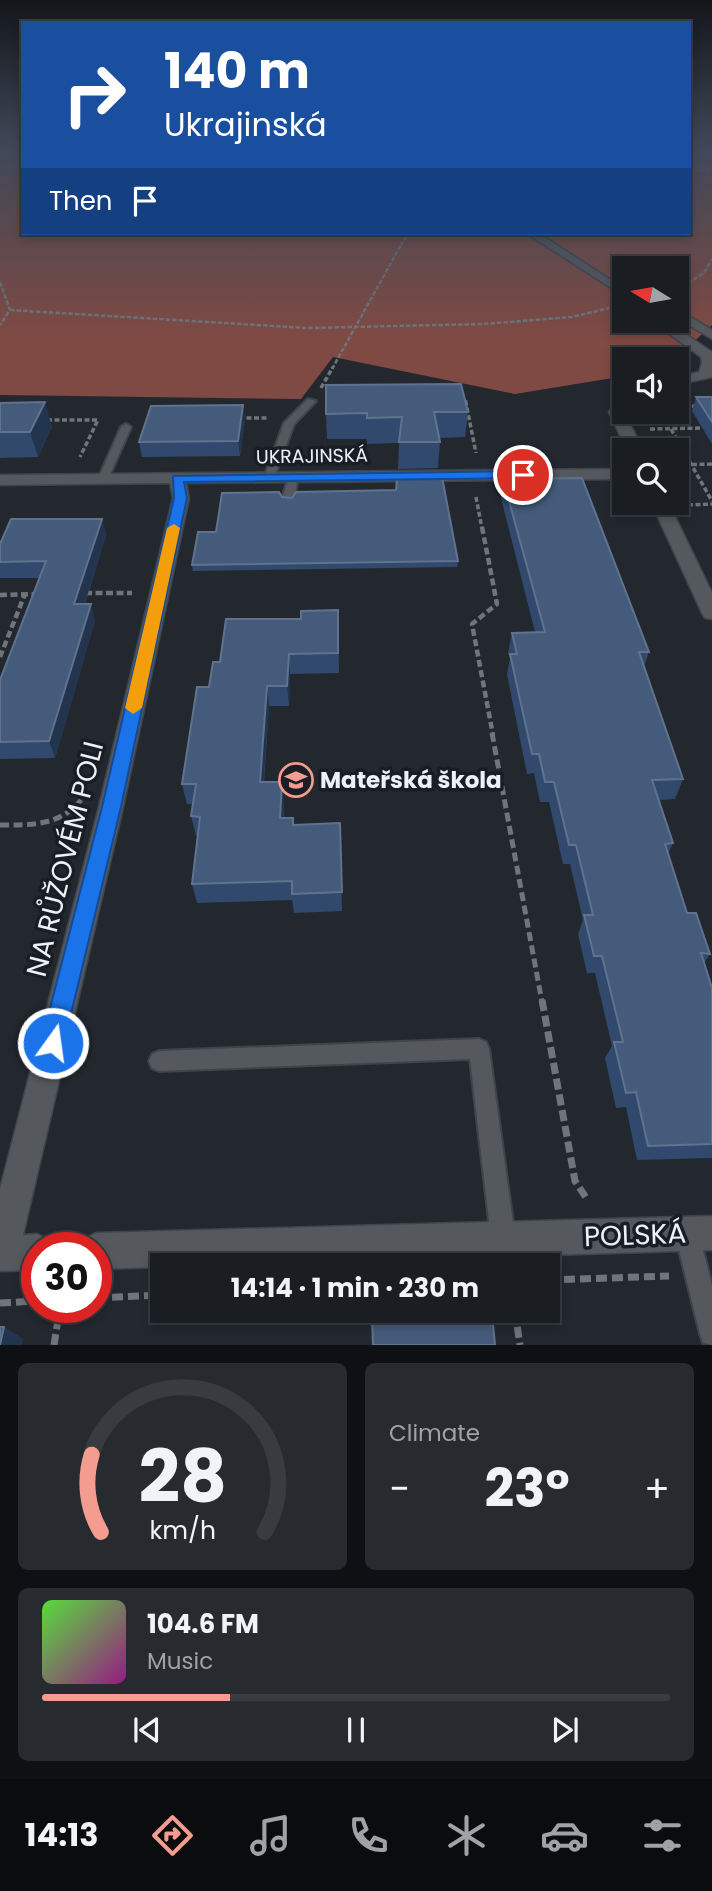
<!DOCTYPE html>
<meta charset="utf-8">
<style>
:root{--surface:#1a1e23;--page:#272b30;--text:#f1f3f6;--muted:#9fa2a6;--line:#383c41;--accent:#f59c90}
body{margin:0;font-family:Poppins,sans-serif;background:var(--page);color:var(--text);height:100vh;display:flex;flex-direction:column;font-size:26px;white-space:nowrap}
*{box-sizing:border-box;margin:0}
p{font-size:23px;color:var(--muted)}
.icon{flex:none;width:38px;height:38px;fill:none;stroke:currentColor;stroke-width:2;stroke-linecap:round;stroke-linejoin:round}
.map{position:relative;height:1345px;overflow:hidden}
.panel{display:flex;flex-direction:column;gap:18px;padding:18px;background:#0e1013;flex:1}
.panel>*{flex:none}
.top-card{position:absolute;left:21px;top:21px;width:670px;height:214px;border-radius:0px;box-shadow:0 4px 10px #0003,0 0 0 2px var(--line);background:#1a4fa0;color:#fff;overflow:hidden}
.needle{width:46px;rotate:281deg}
.controls{position:absolute;left:612px;top:256px;display:grid;gap:14px}
.controls a{display:grid;place-items:center;width:77px;height:77px;border-radius:0px;background:var(--surface);box-shadow:0 4px 10px #0003,0 0 0 2px var(--line);font-size:35px}
.speed{position:absolute;left:21px;top:1232px;display:flex;gap:14px;font-size:35px;font-weight:700;text-align:center}
.speed>*{display:grid;place-content:center;width:91px;height:91px;border-radius:50%;background:var(--surface);box-shadow:0 4px 10px #0003,0 0 0 2px var(--line);line-height:1}
.speed .limit{border:10px solid #d22;background:#fff;color:#111}
.pin{position:absolute;display:grid;place-items:center;width:60px;height:60px;color:#fff;margin:-30px;border:4px solid #fff;border-radius:50%;box-shadow:0 2px 7px #0007}
.me{position:absolute;width:77px;margin:-38px;rotate:14deg;stroke-linejoin:round;filter:drop-shadow(0 0 5px #0008)}
.turn{display:flex;align-items:center;gap:24px;height:147px;padding:0 28px;font-size:32px}
.turn .icon{width:91px;height:91px;stroke-width:2.5}
.turn b{display:block;font-size:49px;line-height:60px}
.then{display:flex;align-items:center;height:66px;padding:0 28px;background:#0003;gap:14px;font-size:26px}
.big{font-size:52px;font-weight:700;line-height:1.1}
.panel .widget{flex:1;display:flex;flex-direction:column;justify-content:center;gap:10px;min-width:0;padding:0 24px;border-radius:10px;background:var(--page)}
.panel .dial{align-items:center;gap:0}
.dial svg{height:182px;overflow:visible;fill:none;stroke:var(--line);stroke-width:7;stroke-linecap:round;text-anchor:middle}
.dial text{fill:var(--text);stroke:none}
.song{display:flex;align-items:center;gap:21px}
.cover{width:84px;height:84px;border-radius:10px;background:linear-gradient(135deg,hsl(110 70% 55%),hsl(310 70% 35%))}
.played{height:7px;border-radius:4px;background:linear-gradient(90deg,var(--accent) 30%,var(--line) 30%)}
.keys{display:flex;justify-content:space-around;direction:ltr}
.heat{display:flex;justify-content:space-between;align-items:center;font-size:38px;direction:ltr}
.panel .tiles{flex:1;display:grid;gap:18px;grid-template-columns:1fr 1fr}
.widget:last-child{grid-column:span 2}
.trip{position:absolute;left:150px;top:1253px;width:410px;height:70px;border-radius:0px;background:var(--surface);box-shadow:0 4px 10px #0003,0 0 0 2px var(--line);font-weight:700;line-height:70px;text-align:center}
.tab-bar{display:flex;height:112px;justify-content:space-around;align-items:center;background:#0a0c0e;color:var(--muted)}
.tab-bar .icon{width:49px;height:49px}
.tab-bar .active{color:var(--accent)}
.tab-bar b{font-size:32px;color:var(--text)}
.map>svg:first-child{display:block}
.forest{fill:#7e4a43;fill-rule:evenodd}
.lines{fill:none;stroke-linecap:round;stroke-linejoin:round}
.service-casing{stroke:#3f444b;stroke-width:4}
.minor-casing{stroke:#3f444b;stroke-width:3}
.path-far5{stroke:#70757b;stroke-width:2;stroke-dasharray:3.5 2;stroke-linecap:butt}
.path-far4{stroke:#70757b;stroke-width:2.5;stroke-dasharray:4.5 2;stroke-linecap:butt}
.path-far3{stroke:#70757b;stroke-width:3.5;stroke-dasharray:5 2.5;stroke-linecap:butt}
.path-far2{stroke:#70757b;stroke-width:4.5;stroke-dasharray:7 3.5;stroke-linecap:butt}
.path-far1{stroke:#70757b;stroke-width:5;stroke-dasharray:9 4.5;stroke-linecap:butt}
.path{stroke:#70757b;stroke-width:7;stroke-dasharray:11 5;stroke-linecap:butt}
.service{fill:#55585c;fill-rule:evenodd}
.minor{fill:#55585c;fill-rule:evenodd}
.wall{fill:#31496c}
.shaded-wall{fill:#23344e}
.building{fill:#455b7b;stroke:#60728e;stroke-width:2}
.route{fill:#1a73e8;stroke:#114b97;stroke-width:2}
.slow{fill:#f59e0b}
.labels{text-anchor:middle;dominant-baseline:central;stroke-width:7;stroke-linejoin:round;paint-order:stroke}
.far-street-label{font-size:19px;fill:#edf1f6;stroke:#191e26}
.poi-label{font-size:23px;font-weight:bold;fill:#edf1f6;stroke:#191e26;text-anchor:start}
.near-street-label{font-size:28px;fill:#edf1f6;stroke:#191e26}
</style>
<div class="map">
<svg width="712" height="1345" viewBox="0 0 712 1345">
<rect width="100%" height="100%" fill="#23282f"/>
<path class="forest" d="M0 148H23V233H690V148H712V325L675 359H625V376L515 394 333 357 301 399 0 395ZM625 268H677V320H625Z"/>
<g class="lines">
<g class="service-casing">
<g id="service">
<path d="M308 399 316 401 294 424 274 478 269 481 265 480 264 478 284 423Z"/>
<path d="M126 424 131 427 108 479 103 482 99 481 98 479 121 427Z"/>
<path d="M293 475 298 478 294 499 292 501H284L282 499 288 478Z"/>
<path d="M479 1039 486 1042 489 1049 515 1238 511 1246 503 1250 495 1246 491 1238 470 1059 159 1071 152 1068 149 1061 152 1054 159 1051Z"/>
<path d="M687 1222 695 1226 699 1234 712 1286V1345L703 1343 700 1334 675 1234 679 1226Z"/>
</g>
</g>
<g class="minor-casing">
<g id="minor">
<path d="M526 233H538L625 289V297Z"/>
<path d="M677 309 712 330V339L677 318Z"/>
<path d="M650 320H665L712 352V377L677 385V377L699 372 702 363 701 357Z"/>
<path d="M625 398 624 412 643 450H627L609 412 620 399Z"/>
<path d="M625 469V479L186 483 189 498 123 807 23 1235 37 1234 49 1240 53 1248H37V1270L0 1271V1189L99 807 173 498 170 483 0 485V475Z"/>
<path d="M651 502H668L712 593V619L705 618 702 613Z"/>
<path d="M712 1216V1250L96 1269V1248H80L84 1239 96 1233Z"/>
</g>
</g>
<g class="path-far5">
<path d="M690 171 712 170"/>
<path d="M401 245 408 233"/>
</g>
<g class="path-far4">
<path d="M0 282 10 310 0 325"/>
<path d="M677 290 704 273 712 259"/>
<path d="M10 310 307 328 483 324 572 317 609 308"/>
<path d="M332 369 402 243"/>
</g>
<g class="path-far3">
<path d="M321 388 333 367"/>
<path d="M460 398H465L476 453"/>
<path d="M677 407 697 406"/>
<path d="M239 418H269"/>
<path d="M47 420H98L80 457"/>
<path d="M650 429 702 428"/>
<path d="M671 429 712 501"/>
<path d="M677 465 712 464"/>
<path d="M476 497 482 529"/>
<path d="M688 505 712 504"/>
</g>
<g class="path-far2">
<path d="M482 527 497 604 472 624 493 735"/>
<path d="M85 593H132"/>
<path d="M0 595 38 594"/>
<path d="M0 657 25 594"/>
</g>
<g class="path-far1">
<path d="M492 733 542 1002"/>
<path d="M0 825C31 825 60 826 81 800"/>
</g>
<g class="path">
<path d="M542 1000 575 1181 587 1199"/>
<path d="M548 1280 669 1276"/>
<path d="M96 1298 163 1295"/>
<path d="M0 1303 37 1301"/>
<path d="M515 1311 520 1345"/>
<path d="M54 1345 60 1307"/>
</g>
<use href="#service" class="service"/>
<use href="#minor" class="minor"/>
</g>
<g class="wall">
<path d="M696 397H712V444L692 411Z"/>
<path d="M0 403 52 427 38 457 0 458Z"/>
<path d="M468 412 465 437 439 438 440 442 438 468 398 469 399 443 367 444V439H327L326 414Z"/>
<path d="M245 420 240 456 142 457 139 442Z"/>
<path d="M503 479 649 652 644 667 683 779 675 799 658 800 673 843 668 854 687 913 710 954 704 963 712 988V1158L637 1160 626 1107 616 1108 605 1058 612 1046 595 973H587L578 934 583 920 570 864H563L549 802H540L534 773 527 774 507 674 510 658 508 653 512 633 535 632 501 498Z"/>
<path d="M282 497 458 561 457 567 193 571 192 565 216 532Z"/>
<path d="M102 519 106 535 85 604 95 621 55 758 0 759V680L39 578H0V544Z"/>
<path d="M338 610 339 673 290 674 289 706H269L264 782 284 802V818H293L294 825 340 823 342 911 294 913 292 900 197 903 192 884 198 836H196L191 816 193 804H187L182 784 209 687 220 662 301 619Z"/>
</g>
<g class="shaded-wall">
<path d="M45 402 52 427 38 457 30 432Z"/>
<path d="M243 405 245 420 240 456 238 441Z"/>
<path d="M102 519 106 535 79 621 74 604Z"/>
<path d="M91 604 95 621 55 758 49 741Z"/>
<path d="M289 654 290 674 289 706 287 686Z"/>
<path d="M267 686 269 706 262 802 260 782Z"/>
<path d="M282 782 284 802 283 838 280 818Z"/>
<path d="M4 1327 23 1338 22 1345H0Z"/>
</g>
<g class="building">
<path d="M461 384 468 412H434L440 442H399L402 417 367 418V413L326 414V385Z"/>
<path d="M696 397H712V422Z"/>
<path d="M45 402 30 432H0V403Z"/>
<path d="M243 405 238 441 139 442 151 406Z"/>
<path d="M442 477 458 561 192 565 198 532H216L222 493 279 492 282 497 292 498 296 492 396 490 397 478Z"/>
<path d="M582 478 649 652H639L683 779 652 780 673 843 665 844 687 913H696L710 954 701 953 712 988V1144L648 1146 636 1092 626 1093 614 1042H623L602 956H594L584 915H593L576 845H569L554 782H545L539 754H532L510 654H517L512 633 545 632 503 479Z"/>
<path d="M11 519H102L74 604H91L49 741 0 742V680L46 561 0 562V544Z"/>
<path d="M338 610V653L289 654 287 686H267L260 782H282L280 818H293V825L340 823 342 892 292 894V881L192 884 200 817 191 816 196 784H182L197 687H209L213 662H220L226 619H301V611Z"/>
<path d="M492 1314 495 1345H373L372 1318Z"/>
<path d="M0 1327H4L0 1345Z"/>
</g>
<linearGradient id="sky" x2="0" y2="1"><stop stop-color="#13161a"/><stop offset="0.44" stop-color="#3f4858"/><stop offset="1" stop-color="#3f4858" stop-opacity="0"/></linearGradient>
<rect width="712" height="336" fill="url(#sky)"/>
<path class="route" d="M523 471 527 473V478L184 482 187 498 121 807 64 1043 61 1051 53 1055 45 1051 41 1043 102 807 174 498 173 476Z"/>
<path class="slow" d="M174 524 180 528 142 708 133 714 125 708 167 528Z"/>
<defs>
<g id="school-ring" transform="scale(1.75)"><circle r="9.5" fill="#191e26" stroke="#f59c90" stroke-width="1.5"/><path d="M0-5L7-2L0 1L-7-2ZM-4 1L0 2.5L4 1V4Q0 6-4 4Z" fill="#f59c90"/></g>
</defs>
<g fill-rule="evenodd">
<use href="#school-ring" x="296" y="780"/>
</g>
<g class="labels">
<g class="far-street-label">
<text transform="translate(312 456) rotate(-1)">UKRAJINSKÁ</text>
</g>
<g class="poi-label">
<text x="320" y="780">Mateřská škola</text>
</g>
<g class="near-street-label">
<text transform="translate(65 859) rotate(-76)">NA RŮŽOVÉM POLI</text>
<text transform="translate(635 1235) rotate(-2)">POLSKÁ</text>
</g>
</g>
</svg>
<div class="controls">
<a><svg class="needle" viewBox="-14 -14 28 28"><path d="M0-13l5 13h-10z" fill="#e53935"/><path d="M0 13l5-13h-10z" fill="#9fa2a6"/></svg></a>
<a><svg class="icon" aria-label="sound" viewBox="0 0 24 24"><path d="M4 9h4l5-4v14l-5-4H4zM17 9q2 3 0 6"/></svg></a>
<a><svg class="icon" aria-label="search" viewBox="0 0 24 24"><circle cx="10" cy="10" r="6"/><path d="M15 15l6 6"/></svg></a>
</div>
<div class="speed"><div class="limit">30</div></div>
<div class="pin" style="left:523px;top:475px;background:#d93025"><svg class="icon" aria-label="arrive" viewBox="0 0 24 24"><path d="M6 21V4h12l-3 4 3 4H6"/></svg></div>
<svg class="me" style="left:53px;top:1043px" viewBox="-20 -20 40 40"><circle r="17" fill="#1a73e8" stroke="#fff" stroke-width="3"/><path d="M0-11L8 9 0 5-8 9z" fill="#fff"/></svg>
<div class="trip">14:14 · 1 min · 230 m</div>
<div class="top-card">
<div class="turn"><svg class="icon" aria-label="right" viewBox="0 0 24 24"><path d="M7 20v-9h11M14 6l5 5-5 5"/></svg><div><b>140 m</b>Ukrajinská</div></div>
<div class="then">Then<svg class="icon" aria-label="arrive" viewBox="0 0 24 24"><path d="M6 21V4h12l-3 4 3 4H6"/></svg></div>
</div>
</div>
<section class="panel">
<div class="tiles">
<div class="widget dial"><svg viewBox="0 0 100 80">
<path d="M14 69A42 42 0 1 1 86 69"/>
<path d="M14 69A42 42 0 0 1 10 35" stroke="#f59c90"/>
<text x="50" y="56" font-size="32" font-weight="700">28</text>
<text x="50" y="72" font-size="11">km/h</text>
</svg></div>
<div class="widget"><p>Climate</p>
<div class="heat"><a>−</a><b class="big">23°</b><a>+</a></div>
</div>
<div class="widget">
<div class="song"><i class="cover"></i><div><b>104.6 FM</b><p>Music</p></div></div>
<div class="played"></div>
<div class="keys"><svg class="icon" aria-label="previous" viewBox="0 0 24 24"><path d="M18 5L8 12l10 7zM5 5v14"/></svg><svg class="icon" aria-label="pause" viewBox="0 0 24 24"><path d="M8 5v14M16 5v14"/></svg><svg class="icon" aria-label="next" viewBox="0 0 24 24"><path d="M6 5l10 7-10 7zM19 5v14"/></svg></div>
</div>
</div>
</section>
<nav class="tab-bar">
<b>14:13</b>
<svg class="icon active" aria-label="directions" viewBox="0 0 24 24"><path d="M12 3l9 9-9 9-9-9zM9 14v-3h6M13 9l2 2-2 2"/></svg>
<svg class="icon" aria-label="music" viewBox="0 0 24 24"><path d="M9 18V5l10-2v13"/><circle cx="6" cy="18" r="3"/><circle cx="16" cy="16" r="3"/></svg>
<svg class="icon" aria-label="phone" viewBox="0 0 24 24"><path d="M5 4h4l2 5-3 2q2 4 5 5l2-3 5 2v4C11 20 4 13 5 4z"/></svg>
<svg class="icon" aria-label="climate" viewBox="0 0 24 24"><path d="M12 3v18M4 7l16 10M4 17L20 7"/></svg>
<svg class="icon" aria-label="car" viewBox="0 0 24 24"><path d="M5 17H2v-5l4-1 3-4h7l3 4 3 1v5h-3M9 17h6M6 11h13"/><circle cx="7" cy="17" r="2"/><circle cx="17" cy="17" r="2"/></svg>
<svg class="icon" aria-label="filters" viewBox="0 0 24 24"><path d="M4 7h16M4 17h16"/><circle cx="9" cy="7" r="2"/><circle cx="15" cy="17" r="2"/></svg>
</nav>
